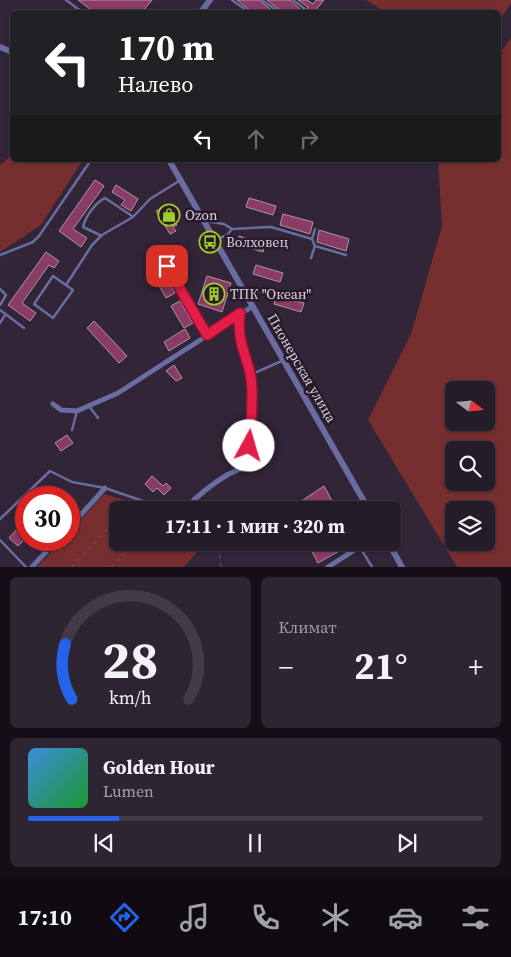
<!DOCTYPE html>
<html lang="ru">
<meta charset="utf-8">
<style>
:root{--surface:#251c29;--page:#2d2531;--text:#f1f3f6;--muted:#a3a1a8;--line:#423a46;--accent:#2563eb}
body{margin:0;font-family:"Source Serif 4",serif;background:var(--page);color:var(--text);height:100vh;display:flex;flex-direction:column;font-size:19px;white-space:nowrap}
*{box-sizing:border-box;margin:0}
p{font-size:16px;color:var(--muted)}
.icon{flex:none;width:28px;height:28px;fill:none;stroke:currentColor;stroke-width:2;stroke-linecap:round;stroke-linejoin:round}
.map{position:relative;height:567px;overflow:hidden}
.sheet{display:flex;flex-direction:column;gap:10px;padding:10px;background:#140f17;flex:1}
.sheet>*{flex:none}
.top-card{position:absolute;left:10px;top:10px;width:491px;height:152px;border-radius:8px;box-shadow:0 1px 4px #0004,0 0 0 1px var(--line);background:#202124;color:#fff;overflow:hidden}
.needle{width:32px;rotate:106deg}
.buttons{position:absolute;left:445px;top:381px;display:grid;gap:10px}
.buttons a{display:grid;place-items:center;width:50px;height:50px;border-radius:8px;background:var(--surface);box-shadow:0 1px 4px #0004,0 0 0 1px var(--line);font-size:25px}
.speed{position:absolute;left:15px;top:486px;display:flex;gap:10px;font-size:25px;font-weight:700;text-align:center}
.speed>*{display:grid;place-content:center;width:65px;height:65px;border-radius:50%;background:var(--surface);box-shadow:0 1px 4px #0004,0 0 0 1px var(--line);line-height:1}
.speed .limit{border:8px solid #d22;background:#fff;color:#111}
.pin{position:absolute;display:grid;place-items:center;width:42px;height:42px;color:#fff;margin:-21px;border-radius:10px;box-shadow:0 2px 8px #0006}
.me{position:absolute;width:55px;margin:-28px;rotate:6deg;stroke-linejoin:round;filter:drop-shadow(0 0 4px #0008)}
.turn{display:flex;align-items:center;gap:18px;height:105px;padding:0 25px;font-size:22px}
.turn .icon{width:65px;height:65px;stroke-width:2.5}
.turn b{display:block;font-size:35px;line-height:42px}
.lanes{display:flex;align-items:center;height:48px;padding:0 25px;background:#0003;justify-content:center;gap:25px;direction:ltr}
.lanes .off{opacity:.35}
.big{font-size:38px;font-weight:700;line-height:1.1}
.sheet .tile{flex:1;display:flex;flex-direction:column;justify-content:center;gap:8px;min-width:0;padding:0 18px;border-radius:8px;background:var(--page)}
.sheet .dial{align-items:center;gap:0}
.dial svg{height:130px;overflow:visible;fill:none;stroke:var(--line);stroke-width:7;stroke-linecap:round;text-anchor:middle}
.dial text{fill:var(--text);stroke:none}
.song{display:flex;align-items:center;gap:15px}
.cover{width:60px;height:60px;border-radius:8px;background:linear-gradient(135deg,hsl(210 70% 55%),hsl(130 70% 35%))}
.played{height:5px;border-radius:2px;background:linear-gradient(90deg,var(--accent) 20%,var(--line) 20%)}
.keys{display:flex;justify-content:space-around;direction:ltr}
.heat{display:flex;justify-content:space-between;align-items:center;font-size:28px;direction:ltr}
.sheet .tiles{flex:1;display:grid;gap:10px;grid-template-columns:1fr 1fr}
.tile:last-child{grid-column:span 2}
.trip{position:absolute;left:109px;top:501px;width:292px;height:50px;border-radius:8px;background:var(--surface);box-shadow:0 1px 4px #0004,0 0 0 1px var(--line);font-weight:700;line-height:50px;text-align:center}
.tabs{display:flex;height:80px;justify-content:space-around;align-items:center;background:#0f0b10;color:var(--muted)}
.tabs .icon{width:35px;height:35px}
.tabs .active{color:var(--accent)}
.tabs b{font-size:22px;color:var(--text)}
.map>svg:first-child{display:block}
.green{fill:#762e2f;fill-rule:evenodd}
.building{fill:#883c66;stroke:#b094a1}
.lines{fill:none;stroke-linecap:round;stroke-linejoin:round}
.path{stroke:#6a6070;stroke-width:1;stroke-dasharray:4 4;stroke-linecap:butt}
.service{stroke:#696c9f;stroke-width:2.5}
.minor{stroke:#696c9f;stroke-width:5}
.tertiary{stroke:#696c9f;stroke-width:6}
.route-casing{stroke:#92132f;stroke-width:12}
.route{stroke:#e11d48;stroke-width:9}
.labels{text-anchor:middle;dominant-baseline:central;stroke-width:5;stroke-linejoin:round;paint-order:stroke}
.poi-label{font-size:14px;fill:#d8d0dc;stroke:#271b2d;text-anchor:start}
.street-label{font-size:14px;fill:#d8d0dc;stroke:#271b2d}
</style>
<div class="map">
<svg width="511" height="567" viewBox="0 0 511 567">
<rect width="100%" height="100%" fill="#312537"/>
<g class="green">
<path d="M366 0H511V3L499 21V12H385Z"/>
<path d="M511 38V567H457L368 420 411 334 442 226 438 160H499V55ZM454 390H486V422H454ZM454 450H486V482H454ZM454 510H486V542H454Z"/>
<path d="M12 155V160H83L41 225 0 252V165Z"/>
<path d="M104 494 158 510H118V542L205 543 184 567H37L62 540H69V533Z"/>
</g>
<g class="building">
<path d="M78 0H152L142 12H94Z"/>
<path d="M237 0H259L274 12H252Z"/>
<path d="M267 0H290L301 10 300 12H282Z"/>
<path d="M298 0H307L313 4 316 0H324L314 12H306L308 7Z"/>
<path d="M95 180 104 186 73 229 87 238 81 247 59 231Z"/>
<path d="M116 185 138 199 131 211 121 205 125 200 112 192Z"/>
<path d="M249 198 276 206 273 215 246 207Z"/>
<path d="M165 206 177 225 173 227 176 231 170 234 156 211Z"/>
<path d="M283 214 313 222 310 234 280 225Z"/>
<path d="M319 230 349 239 346 251 317 242Z"/>
<path d="M239 236 265 244 263 252 236 244Z"/>
<path d="M46 252 59 261 54 268 49 265 22 303 36 313 30 321 8 305Z"/>
<path d="M256 265 283 273 280 282 253 274Z"/>
<path d="M163 272 175 293 166 298 154 277Z"/>
<path d="M207 276 231 283 222 312 198 304Z"/>
<path d="M276 297 304 303 301 312 274 304Z"/>
<path d="M180 301 193 323 184 328 171 306Z"/>
<path d="M94 321 127 356 119 363 87 328Z"/>
<path d="M185 329 190 338 169 351 164 342Z"/>
<path d="M174 365 182 378 176 381 166 371Z"/>
<path d="M67 435 73 443 61 451 55 443Z"/>
<path d="M152 476 163 486 166 483 171 488 164 495 157 488 153 492 145 484Z"/>
<path d="M324 486 337 510H304L300 502Z"/>
<path d="M17 529 26 538 18 546 9 538Z"/>
<path d="M307 542H355L318 563Z"/>
</g>
<g class="lines">
<g class="path">
<path d="M124 510 133 501"/>
<path d="M211 542 219 550 221 567"/>
<path d="M72 567 118 518"/>
<path d="M111 567 135 542"/>
</g>
<g class="service">
<path d="M66 0 82 12"/>
<path d="M232 0 249 12"/>
<path d="M262 0 279 12"/>
<path d="M293 0 305 9 303 12"/>
<path d="M205 221 224 224 232 229 227 235 215 240"/>
<path d="M232 229 271 227 312 239 315 246 346 255"/>
<path d="M100 235 83 227C85 217 96 202 105 198L132 216"/>
<path d="M312 239 315 229"/>
<path d="M0 255 33 242 39 236 91 160"/>
<path d="M311 258 315 246"/>
<path d="M167 266 206 334"/>
<path d="M53 276 73 290 53 318 34 304Z"/>
<path d="M66 285 92 245 102 235 133 217 150 199 179 181"/>
<path d="M0 289 6 295 0 305"/>
<path d="M248 295 264 290 301 300"/>
<path d="M0 310 24 328"/>
<path d="M0 323 5 315"/>
<path d="M252 374 284 360"/>
<path d="M89 406 98 418"/>
<path d="M72 430 77 411"/>
<path d="M0 519 50 471 72 482 105 488 169 510"/>
<path d="M0 540 26 567"/>
<path d="M360 547 372 567"/>
</g>
<g class="minor">
<path d="M53 404 61 410 77 411 118 393 253 306"/>
<path d="M184 510C196 497 212 484 227 475 234 471 242 470 247 463L252 429 251 375 238 333 240 313"/>
<path d="M69 528 105 488"/>
<path d="M32 567 57 540"/>
<path d="M328 567 367 542"/>
</g>
<g class="tertiary">
<path d="M201 12 210 0"/>
<path d="M0 47 12 52"/>
<path d="M169 160 369 510"/>
<path d="M388 542 402 567"/>
</g>
</g>
<g class="lines">
<g class="route-casing">
<path id="route" d="M167 266 207 335 240 313C237 341 244 348 250 373 254 387 251 431 249 446"/>
</g>
<use href="#route" class="route"/>
</g>
<defs>
<g id="shop-ring" transform="scale(1.125)"><circle r="9.5" fill="#271b2d" stroke="#a1c929" stroke-width="1.5"/><path d="M-5-2.5h2.3a2.7 3.5 0 0 1 5.4 0H5L5.5 6h-11ZM-1.5-2.5h3a1.5 2.3 0 0 0-3 0Z" fill="#a1c929"/></g>
<g id="bus-ring" transform="scale(1.125)"><circle r="9.5" fill="#271b2d" stroke="#a1c929" stroke-width="1.5"/><path d="M-5-6H5V4H4V6H2V4H-2V6H-4V4H-5ZM-3.5-4V0h7V-4ZM-3.5 1.2v1.5H-2V1.2ZM2 1.2v1.5H3.5V1.2Z" fill="#a1c929"/></g>
<g id="building-ring" transform="scale(1.125)"><circle r="9.5" fill="#271b2d" stroke="#a1c929" stroke-width="1.5"/><path d="M-4-6H4V6H1V3H-1V6H-4ZM-2.5-4.3h1.7v1.8h-1.7ZM.8-4.3h1.7v1.8H.8ZM-2.5-1h1.7V.8h-1.7ZM.8-1h1.7V.8H.8Z" fill="#a1c929"/></g>
</defs>
<g fill-rule="evenodd">
<use href="#shop-ring" x="169" y="215"/>
<use href="#bus-ring" x="210" y="242"/>
<use href="#building-ring" x="214" y="294"/>
</g>
<g class="labels">
<g class="poi-label">
<text x="185" y="215">Ozon</text>
<text x="226" y="242">Волховец</text>
<text x="230" y="294">ТПК "Океан"</text>
</g>
<g class="street-label">
<text transform="translate(302 368) rotate(60)">Пионерская улица</text>
</g>
</g>
</svg>
<div class="buttons">
<a><svg class="needle" viewBox="-14 -14 28 28"><path d="M0-13l5 13h-10z" fill="#e53935"/><path d="M0 13l5-13h-10z" fill="#a3a1a8"/></svg></a>
<a><svg class="icon" aria-label="search" viewBox="0 0 24 24"><circle cx="10" cy="10" r="6"/><path d="M15 15l6 6"/></svg></a>
<a><svg class="icon" aria-label="layers" viewBox="0 0 24 24"><path d="M12 4l9 5-9 5-9-5zM3 14l9 5 9-5"/></svg></a>
</div>
<div class="speed"><div class="limit">30</div></div>
<div class="pin" style="left:167px;top:266px;background:#d93025"><svg class="icon" aria-label="arrive" viewBox="0 0 24 24"><path d="M6 21V4h12l-3 4 3 4H6"/></svg></div>
<svg class="me" style="left:249px;top:446px" viewBox="-20 -20 40 40"><circle r="19" fill="#fff"/><path d="M0-13L10 11 0 6-10 11z" fill="#e11d48"/></svg>
<div class="trip">17:11 · 1 мин · 320 m</div>
<div class="top-card">
<div class="turn"><svg class="icon" aria-label="left" viewBox="0 0 24 24"><path d="M17 20v-9H6M10 6l-5 5 5 5"/></svg><div><b>170 m</b>Налево</div></div>
<div class="lanes"><svg class="icon" aria-label="left" viewBox="0 0 24 24"><path d="M17 20v-9H6M10 6l-5 5 5 5"/></svg><svg class="icon off" aria-label="ahead" viewBox="0 0 24 24"><path d="M12 20V5M6 11l6-6 6 6"/></svg><svg class="icon off" aria-label="right" viewBox="0 0 24 24"><path d="M7 20v-9h11M14 6l5 5-5 5"/></svg></div>
</div>
</div>
<section class="sheet">
<div class="tiles">
<div class="tile dial"><svg viewBox="0 0 100 80">
<path d="M14 69A42 42 0 1 1 86 69"/>
<path d="M14 69A42 42 0 0 1 10 35" stroke="#2563eb"/>
<text x="50" y="56" font-size="32" font-weight="700">28</text>
<text x="50" y="72" font-size="11">km/h</text>
</svg></div>
<div class="tile"><p>Климат</p>
<div class="heat"><a>−</a><b class="big">21°</b><a>+</a></div>
</div>
<div class="tile">
<div class="song"><i class="cover"></i><div><b>Golden Hour</b><p>Lumen</p></div></div>
<div class="played"></div>
<div class="keys"><svg class="icon" aria-label="previous" viewBox="0 0 24 24"><path d="M18 5L8 12l10 7zM5 5v14"/></svg><svg class="icon" aria-label="pause" viewBox="0 0 24 24"><path d="M8 5v14M16 5v14"/></svg><svg class="icon" aria-label="next" viewBox="0 0 24 24"><path d="M6 5l10 7-10 7zM19 5v14"/></svg></div>
</div>
</div>
</section>
<nav class="tabs">
<b>17:10</b>
<svg class="icon active" aria-label="directions" viewBox="0 0 24 24"><path d="M12 3l9 9-9 9-9-9zM9 14v-3h6M13 9l2 2-2 2"/></svg>
<svg class="icon" aria-label="music" viewBox="0 0 24 24"><path d="M9 18V5l10-2v13"/><circle cx="6" cy="18" r="3"/><circle cx="16" cy="16" r="3"/></svg>
<svg class="icon" aria-label="phone" viewBox="0 0 24 24"><path d="M5 4h4l2 5-3 2q2 4 5 5l2-3 5 2v4C11 20 4 13 5 4z"/></svg>
<svg class="icon" aria-label="climate" viewBox="0 0 24 24"><path d="M12 3v18M4 7l16 10M4 17L20 7"/></svg>
<svg class="icon" aria-label="car" viewBox="0 0 24 24"><path d="M5 17H2v-5l4-1 3-4h7l3 4 3 1v5h-3M9 17h6M6 11h13"/><circle cx="7" cy="17" r="2"/><circle cx="17" cy="17" r="2"/></svg>
<svg class="icon" aria-label="filters" viewBox="0 0 24 24"><path d="M4 7h16M4 17h16"/><circle cx="9" cy="7" r="2"/><circle cx="15" cy="17" r="2"/></svg>
</nav>
